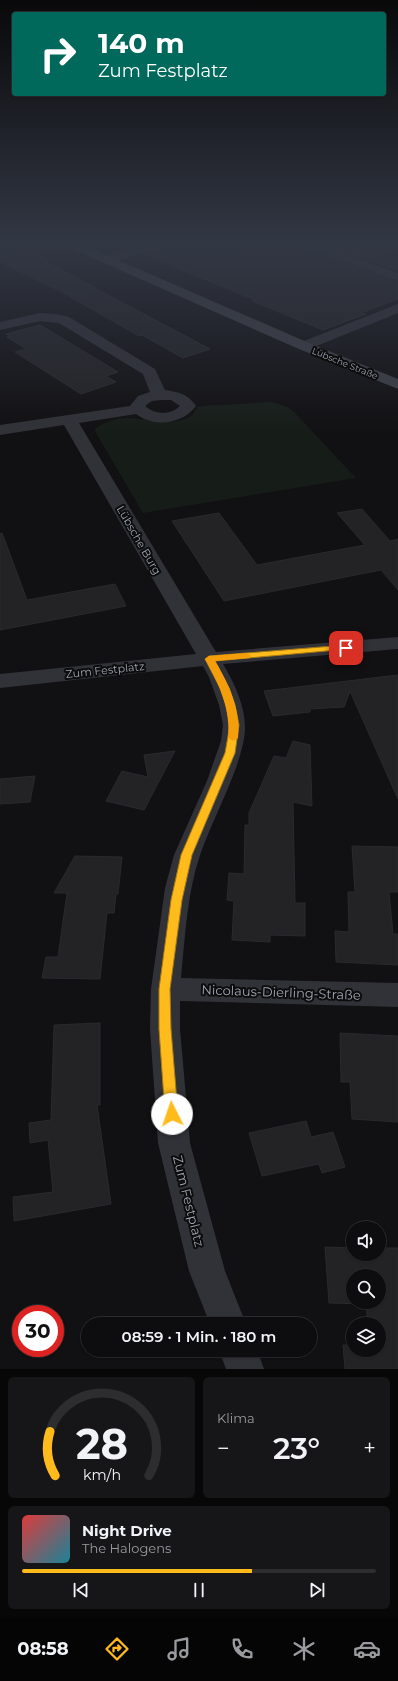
<!DOCTYPE html>
<html lang="de">
<meta charset="utf-8">
<style>
:root{--surface:#0d0c0e;--page:#161517;--text:#f1f3f6;--muted:#9a9b9e;--line:#2d2c2e;--accent:#ffbb1c}
body{margin:0;font-family:Montserrat,sans-serif;background:var(--page);color:var(--text);height:100vh;display:flex;flex-direction:column;font-size:15px;white-space:nowrap}
*{box-sizing:border-box;margin:0}
p{font-size:13px;color:var(--muted)}
.icon{flex:none;width:22px;height:22px;fill:none;stroke:currentColor;stroke-width:2;stroke-linecap:round;stroke-linejoin:round}
.map{position:relative;height:1369px;overflow:hidden}
.details{display:flex;flex-direction:column;gap:8px;padding:8px;background:#070708;flex:1}
.details>*{flex:none}
.banner{position:absolute;left:12px;top:12px;width:374px;height:84px;border-radius:4px;box-shadow:0 1px 3px #0004,0 0 0 1px var(--line);background:#00695c;color:#fff;overflow:hidden}
.buttons{position:absolute;left:346px;top:1221px;display:grid;gap:8px}
.buttons a{display:grid;place-items:center;width:40px;height:40px;border-radius:50%;background:var(--surface);box-shadow:0 1px 3px #0004,0 0 0 1px var(--line);font-size:20px}
.speed{position:absolute;left:12px;top:1305px;display:flex;gap:8px;font-size:20px;font-weight:700;text-align:center}
.speed>*{display:grid;place-content:center;width:52px;height:52px;border-radius:50%;background:var(--surface);box-shadow:0 1px 3px #0004,0 0 0 1px var(--line);line-height:1}
.speed .limit{border:6px solid #d22;background:#fff;color:#111}
.pin{position:absolute;display:grid;place-items:center;width:34px;height:34px;color:#fff;margin:-17px;border-radius:8px;box-shadow:0 2px 6px #0006}
.me{position:absolute;width:44px;margin:-22px;rotate:356deg;stroke-linejoin:round;filter:drop-shadow(0 0 3px #0008)}
.turn{display:flex;align-items:center;gap:14px;height:84px;padding:0 20px;font-size:18px}
.turn .icon{width:52px;height:52px;stroke-width:2.5}
.turn b{display:block;font-size:28px;line-height:34px}
.big{font-size:30px;font-weight:600;line-height:1.1}
.details .tile{flex:1;display:flex;flex-direction:column;justify-content:center;gap:6px;min-width:0;padding:0 14px;border-radius:6px;background:var(--page)}
.details .dial{align-items:center;gap:0}
.dial svg{height:104px;overflow:visible;fill:none;stroke:var(--line);stroke-width:7;stroke-linecap:round;text-anchor:middle}
.dial text{fill:var(--text);stroke:none}
.song{display:flex;align-items:center;gap:12px}
.cover{width:48px;height:48px;border-radius:6px;background:linear-gradient(135deg,hsl(0 70% 55%),hsl(190 70% 35%))}
.played{height:4px;border-radius:2px;background:linear-gradient(90deg,var(--accent) 65%,var(--line) 65%)}
.keys{display:flex;justify-content:space-around;direction:ltr}
.heat{display:flex;justify-content:space-between;align-items:center;font-size:22px;direction:ltr}
.details .tiles{flex:1;display:grid;gap:8px;grid-template-columns:1fr 1fr}
.tile:last-child{grid-column:span 2}
.trip{position:absolute;left:81px;top:1317px;width:236px;height:40px;border-radius:20px;background:var(--surface);box-shadow:0 1px 3px #0004,0 0 0 1px var(--line);font-weight:600;line-height:40px;text-align:center}
.tab-bar{display:flex;height:64px;justify-content:space-around;align-items:center;background:#050506;color:var(--muted)}
.tab-bar .icon{width:28px;height:28px}
.tab-bar .active{color:var(--accent)}
.tab-bar b{font-size:18px;color:var(--text)}
.map>svg:first-child{display:block}
.green{fill:#161d18}
.building{fill:#232326;stroke:#2a2a2e;fill-rule:evenodd}
.lines{fill:none;stroke-linecap:round;stroke-linejoin:round}
.street{fill:#313238;fill-rule:evenodd}
.secondary{fill:#3f4148;fill-rule:evenodd}
.route{fill:#ffbb1c;stroke:#a67a12}
.slow{fill:#f59e0b}
.labels{text-anchor:middle;dominant-baseline:central;stroke-width:4;stroke-linejoin:round;paint-order:stroke}
.far-street-label{font-size:9px;fill:#a0a6b5;stroke:#0c0c0d}
.street-label{font-size:11px;fill:#a0a6b5;stroke:#0c0c0d}
.near-street-label{font-size:13px;fill:#a0a6b5;stroke:#0c0c0d}
</style>
<div class="map">
<svg width="398" height="1369" viewBox="0 0 398 1369">
<rect width="100%" height="100%" fill="#111012"/>
<path class="green" d="M272 402 288 407 294 412 356 478 143 513 96 433 95 429C105 422 115 418 127 418 144 418 190 431 197 407L203 406Z"/>
<g class="building">
<path d="M0 244H13L50 261 46 262 95 287H93L210 349 183 358 142 335 139 336 60 291 0 262Z"/>
<path d="M172 244H300L302 248 398 282V299L361 313 366 314 323 330 252 301 255 300 145 255 169 248Z"/>
<path d="M321 244H353L398 259V271Z"/>
<path d="M40 325 118 372 106 376 116 382 81 394 15 352 26 349 7 337 10 336 6 334Z"/>
<path d="M362 509 390 541 398 539V590L381 570 224 601 172 521 219 513 257 565 365 545 337 513Z"/>
<path d="M2 533 27 600 115 584 126 606 0 630V534Z"/>
<path d="M398 675V799L350 691 344 707 310 709V712L273 716 264 691Z"/>
<path d="M293 741 310 745 312 806 293 802 295 903H305V936L270 935V942L232 940 234 901 227 900 229 873 244 874 245 825H249V813L274 756 286 758Z"/>
<path d="M175 751 144 810 106 801 122 771 148 777 144 755Z"/>
<path d="M35 776 30 802 0 804V779Z"/>
<path d="M352 846 398 847V892H389L393 934H398V965L336 962 335 931 349 932 348 892H355Z"/>
<path d="M75 856 122 857 118 894H116L114 913H107L100 979 42 978 46 957H58L67 893H54Z"/>
<path d="M100 1023V1105H97L111 1204 14 1221 13 1197 53 1192 48 1140 30 1143 29 1123 51 1120 54 1025Z"/>
<path d="M340 1033 398 1036V1122L352 1119 350 1082H341Z"/>
<path d="M306 1121 311 1137 333 1132 345 1167 322 1173 319 1164 262 1176 249 1133Z"/>
<path d="M325 1247 353 1248V1254H379V1248H398V1369H345L343 1345H353V1350H379V1324H368L366 1304 329 1303ZM353 1276H379V1302H353Z"/>
</g>
<g class="lines">
<g class="street">
<path d="M152 244H171L169 247 107 263 103 262 101 259 103 256Z"/>
<path d="M301 244H317L398 273V281L303 247Z"/>
<path d="M398 304V313L309 349 304 350 299 349 297 346 299 343Z"/>
<path d="M40 313 56 314 69 317 155 369 165 390C179 392 188 394 196 406 183 424 154 428 136 414L79 423 216 652 398 637V649L223 664C234 682 245 706 245 727 245 740 241 752 237 765 226 796 211 824 200 855 187 894 185 937 181 978L398 983V1007L180 1001V1029L190 1143 225 1271 246 1324H210L189 1271 158 1143 150 1029 151 989 165 888 174 855 207 781 221 741 223 725 219 705 209 677 203 666 0 688V674L196 654 64 425 0 435V425L130 406 138 396 150 392 143 374 59 323 40 321 0 330V322ZM161 400H171L180 406C171 415 156 415 146 407V405L152 401Z"/>
<path d="M219 1350H257L264 1369H226Z"/>
</g>
<path class="secondary" d="M66 244H81L309 343 398 379V389L299 349 68 247Z"/>
</g>
<linearGradient id="sky" x2="0" y2="1"><stop stop-color="#09090a"/><stop offset="0.56" stop-color="#323744"/><stop offset="1" stop-color="#323744" stop-opacity="0"/></linearGradient>
<rect width="398" height="435" fill="url(#sky)"/>
<path class="route" d="M346 645 349 646 351 648 349 649 215 661 229 688 235 705 239 725 235 753 192 855 182 900 170 989 171 1029 178 1114 176 1118 172 1120 167 1118 165 1114 159 1029V989L171 900 181 855 225 753 230 725 226 705 220 688 205 659 209 656Z"/>
<path class="slow" d="M247 653 251 656 250 658 215 661C229 684 241 710 238 738L233 741 228 738C231 710 219 683 205 659L209 656Z"/>
<g class="labels">
<g class="far-street-label">
<text transform="translate(345 363) rotate(22)">Lübsche Straße</text>
</g>
<g class="street-label">
<text transform="translate(139 540) rotate(60)">Lübsche Burg</text>
<text transform="translate(105 670) rotate(-6)">Zum Festplatz</text>
</g>
<g class="near-street-label">
<text transform="translate(281 992) rotate(2)">Nicolaus-Dierling-Straße</text>
<text transform="translate(189 1201) rotate(76)">Zum Festplatz</text>
</g>
</g>
</svg>
<div class="buttons">
<a><svg class="icon" aria-label="sound" viewBox="0 0 24 24"><path d="M4 9h4l5-4v14l-5-4H4zM17 9q2 3 0 6"/></svg></a>
<a><svg class="icon" aria-label="search" viewBox="0 0 24 24"><circle cx="10" cy="10" r="6"/><path d="M15 15l6 6"/></svg></a>
<a><svg class="icon" aria-label="layers" viewBox="0 0 24 24"><path d="M12 4l9 5-9 5-9-5zM3 14l9 5 9-5"/></svg></a>
</div>
<div class="speed"><div class="limit">30</div></div>
<div class="pin" style="left:346px;top:648px;background:#d93025"><svg class="icon" aria-label="arrive" viewBox="0 0 24 24"><path d="M6 21V4h12l-3 4 3 4H6"/></svg></div>
<svg class="me" style="left:172px;top:1114px" viewBox="-20 -20 40 40"><circle r="19" fill="#fff"/><path d="M0-13L10 11 0 6-10 11z" fill="#ffbb1c"/></svg>
<div class="trip">08:59 · 1 Min. · 180 m</div>
<div class="banner">
<div class="turn"><svg class="icon" aria-label="right" viewBox="0 0 24 24"><path d="M7 20v-9h11M14 6l5 5-5 5"/></svg><div><b>140 m</b>Zum Festplatz</div></div>
</div>
</div>
<section class="details">
<div class="tiles">
<div class="tile dial"><svg viewBox="0 0 100 80">
<path d="M14 69A42 42 0 1 1 86 69"/>
<path d="M14 69A42 42 0 0 1 10 35" stroke="#ffbb1c"/>
<text x="50" y="56" font-size="32" font-weight="700">28</text>
<text x="50" y="72" font-size="11">km/h</text>
</svg></div>
<div class="tile"><p>Klima</p>
<div class="heat"><a>−</a><b class="big">23°</b><a>+</a></div>
</div>
<div class="tile">
<div class="song"><i class="cover"></i><div><b>Night Drive</b><p>The Halogens</p></div></div>
<div class="played"></div>
<div class="keys"><svg class="icon" aria-label="previous" viewBox="0 0 24 24"><path d="M18 5L8 12l10 7zM5 5v14"/></svg><svg class="icon" aria-label="pause" viewBox="0 0 24 24"><path d="M8 5v14M16 5v14"/></svg><svg class="icon" aria-label="next" viewBox="0 0 24 24"><path d="M6 5l10 7-10 7zM19 5v14"/></svg></div>
</div>
</div>
</section>
<nav class="tab-bar">
<b>08:58</b>
<svg class="icon active" aria-label="directions" viewBox="0 0 24 24"><path d="M12 3l9 9-9 9-9-9zM9 14v-3h6M13 9l2 2-2 2"/></svg>
<svg class="icon" aria-label="music" viewBox="0 0 24 24"><path d="M9 18V5l10-2v13"/><circle cx="6" cy="18" r="3"/><circle cx="16" cy="16" r="3"/></svg>
<svg class="icon" aria-label="phone" viewBox="0 0 24 24"><path d="M5 4h4l2 5-3 2q2 4 5 5l2-3 5 2v4C11 20 4 13 5 4z"/></svg>
<svg class="icon" aria-label="climate" viewBox="0 0 24 24"><path d="M12 3v18M4 7l16 10M4 17L20 7"/></svg>
<svg class="icon" aria-label="car" viewBox="0 0 24 24"><path d="M5 17H2v-5l4-1 3-4h7l3 4 3 1v5h-3M9 17h6M6 11h13"/><circle cx="7" cy="17" r="2"/><circle cx="17" cy="17" r="2"/></svg>
</nav>
